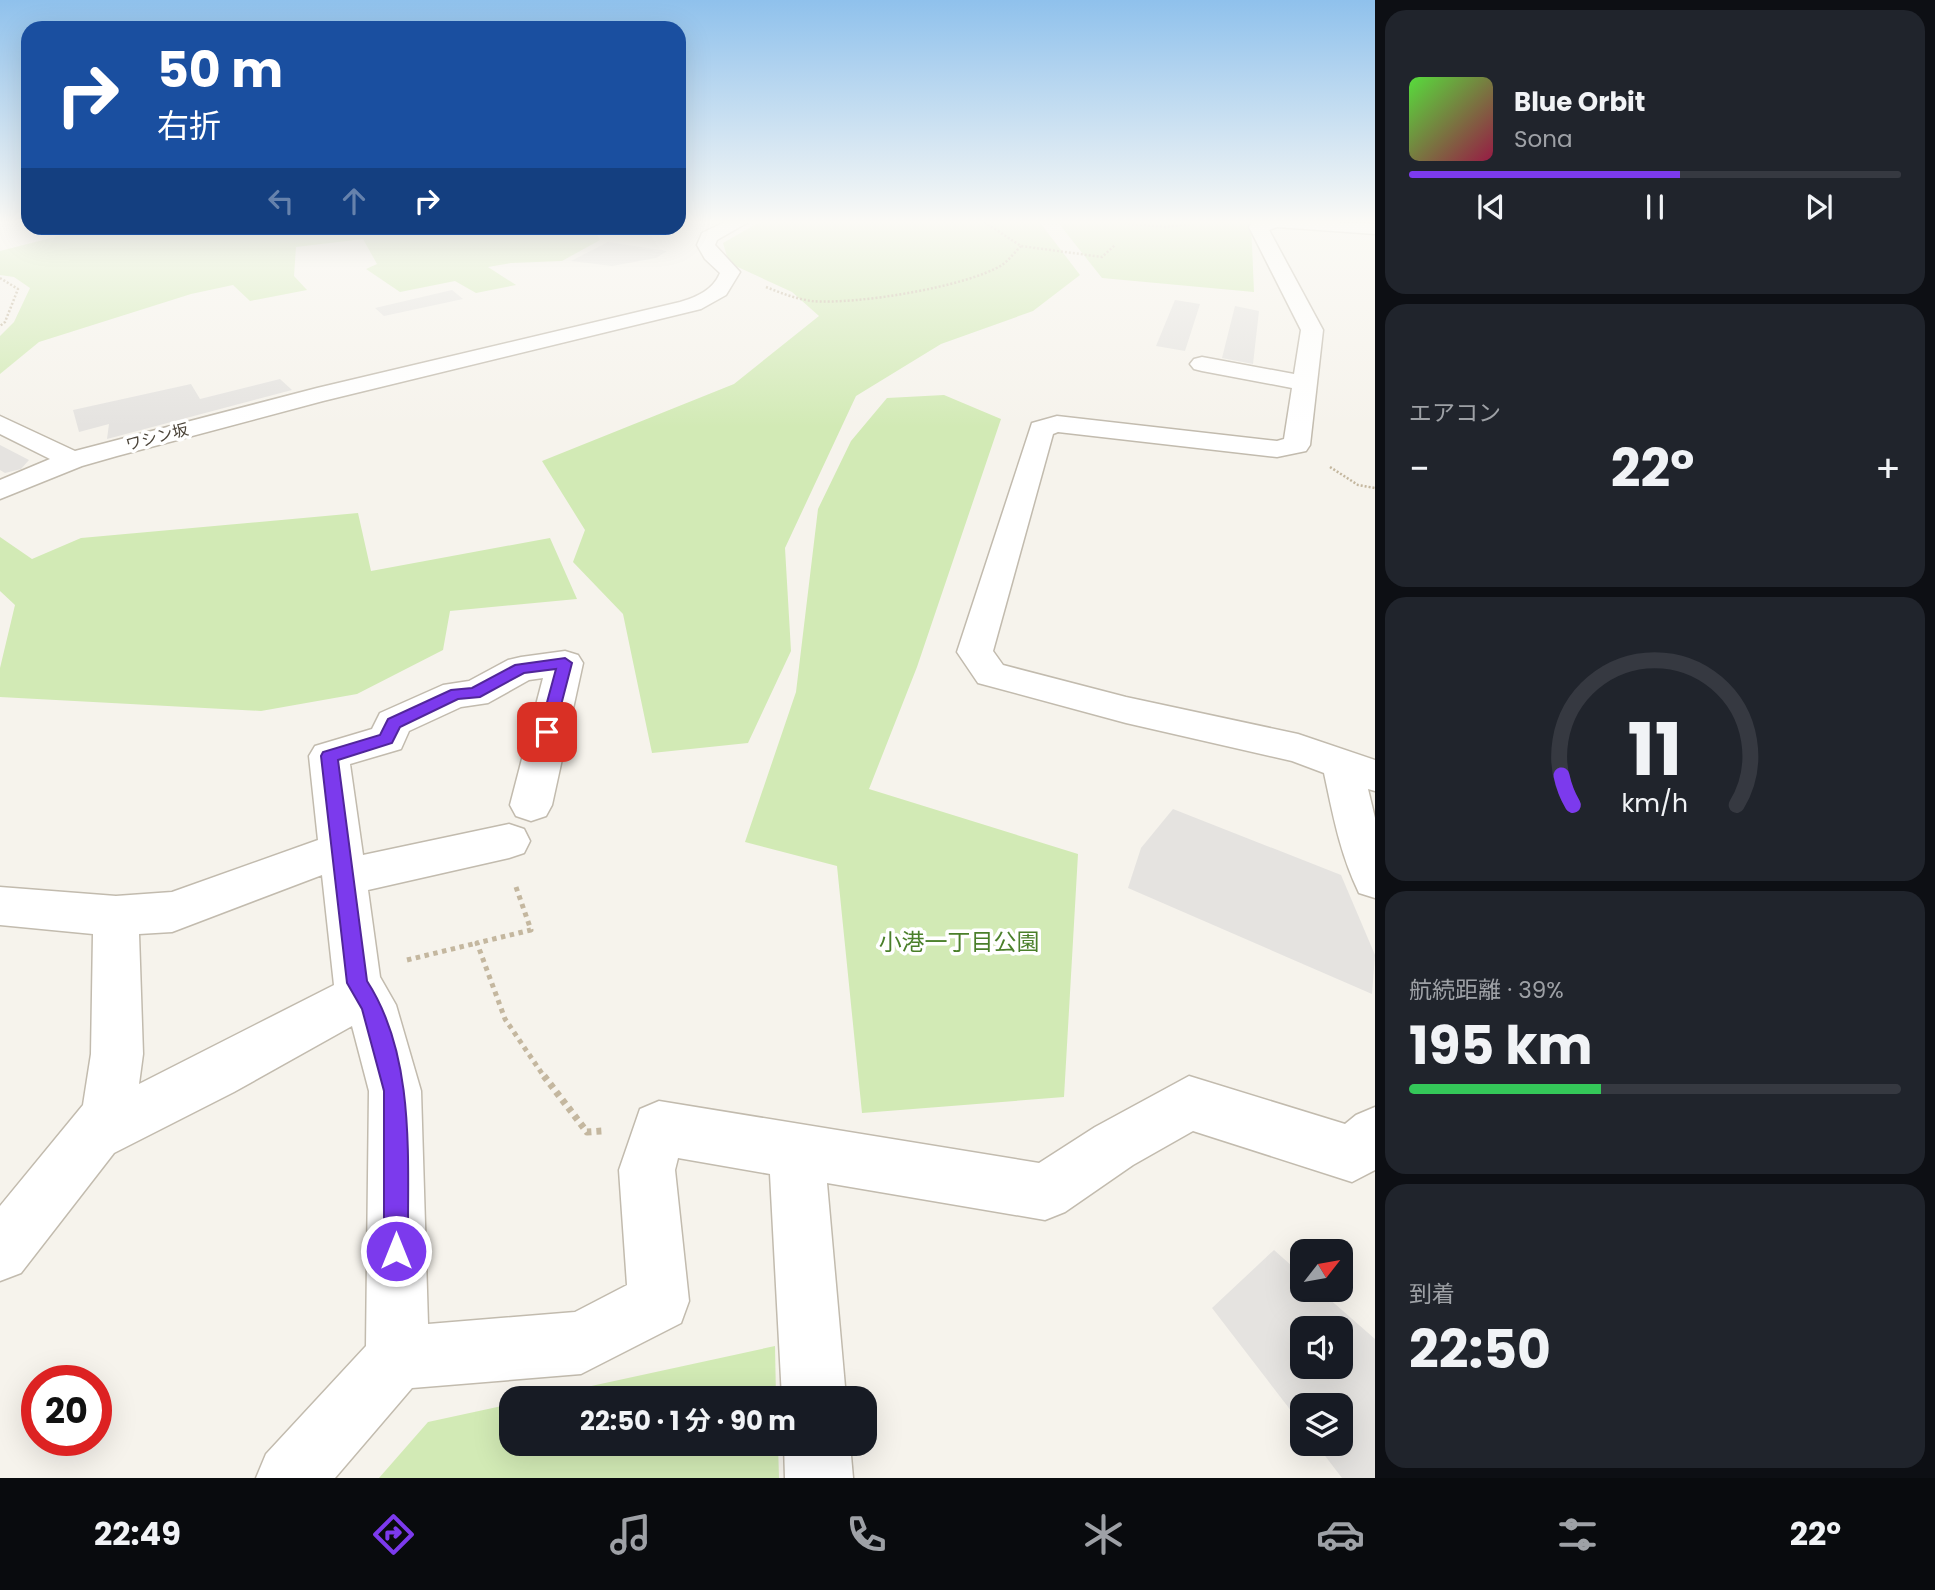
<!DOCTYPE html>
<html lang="ja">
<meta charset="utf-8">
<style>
:root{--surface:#171b24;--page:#20242c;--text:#f1f3f6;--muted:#9ea1a6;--line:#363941;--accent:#7c3aed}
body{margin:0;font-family:Poppins,"Noto Sans JP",sans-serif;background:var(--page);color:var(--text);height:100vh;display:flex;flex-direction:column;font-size:26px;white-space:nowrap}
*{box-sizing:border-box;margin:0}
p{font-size:23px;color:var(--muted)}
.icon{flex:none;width:38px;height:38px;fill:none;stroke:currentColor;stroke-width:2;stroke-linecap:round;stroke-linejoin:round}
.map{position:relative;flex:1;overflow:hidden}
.panel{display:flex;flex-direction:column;gap:10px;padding:10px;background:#0d0f14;width:560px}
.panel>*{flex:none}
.hud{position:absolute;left:21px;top:21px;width:665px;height:214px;border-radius:21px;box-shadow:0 7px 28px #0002;background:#1a4fa0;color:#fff;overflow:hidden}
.needle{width:46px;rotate:59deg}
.fabs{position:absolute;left:1290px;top:1239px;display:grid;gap:14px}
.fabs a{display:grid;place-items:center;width:63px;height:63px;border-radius:14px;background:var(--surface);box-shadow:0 7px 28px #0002;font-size:35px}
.speed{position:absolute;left:21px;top:1365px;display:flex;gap:14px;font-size:35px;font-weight:700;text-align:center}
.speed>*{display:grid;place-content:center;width:91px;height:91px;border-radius:50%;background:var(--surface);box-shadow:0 7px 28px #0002;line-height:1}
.speed .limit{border:10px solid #d22;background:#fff;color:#111}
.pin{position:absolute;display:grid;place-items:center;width:60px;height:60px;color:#fff;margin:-30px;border-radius:14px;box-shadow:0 4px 10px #0006}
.me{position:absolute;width:77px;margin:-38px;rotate:0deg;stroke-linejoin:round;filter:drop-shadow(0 0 5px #0008)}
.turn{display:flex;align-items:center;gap:24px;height:147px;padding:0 21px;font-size:32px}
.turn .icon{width:91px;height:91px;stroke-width:2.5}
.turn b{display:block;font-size:49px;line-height:60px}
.lanes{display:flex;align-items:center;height:66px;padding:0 21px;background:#0003;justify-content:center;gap:35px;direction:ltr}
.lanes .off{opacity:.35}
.big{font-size:52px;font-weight:700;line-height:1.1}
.panel .widget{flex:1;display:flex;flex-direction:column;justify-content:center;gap:10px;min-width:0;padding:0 24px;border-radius:21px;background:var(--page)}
.panel .dial{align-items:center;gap:0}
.dial svg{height:182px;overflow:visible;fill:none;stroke:var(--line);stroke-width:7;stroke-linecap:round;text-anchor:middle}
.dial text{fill:var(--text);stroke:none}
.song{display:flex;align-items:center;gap:21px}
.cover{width:84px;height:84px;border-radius:10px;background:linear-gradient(135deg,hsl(110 70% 55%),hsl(340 70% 35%))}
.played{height:7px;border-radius:4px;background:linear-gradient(90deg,var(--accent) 55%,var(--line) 55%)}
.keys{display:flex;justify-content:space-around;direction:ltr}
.heat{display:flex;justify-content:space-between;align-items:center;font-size:38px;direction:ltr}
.charge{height:10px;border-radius:5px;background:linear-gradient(90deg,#34c759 39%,var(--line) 0)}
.trip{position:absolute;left:499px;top:1386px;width:378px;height:70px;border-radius:21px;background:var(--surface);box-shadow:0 7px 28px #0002;font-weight:700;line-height:70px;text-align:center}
.menu{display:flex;height:112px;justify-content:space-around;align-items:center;background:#090b0e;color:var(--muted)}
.menu .icon{width:49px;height:49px}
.menu .current{color:var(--accent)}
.menu b{font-size:32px;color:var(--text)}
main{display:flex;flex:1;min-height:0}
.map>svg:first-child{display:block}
.green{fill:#d2eab5}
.parking{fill:#e5e3e0;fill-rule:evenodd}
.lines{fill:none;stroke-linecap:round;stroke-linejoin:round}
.minor-casing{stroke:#c2bbae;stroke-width:3}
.path-far2{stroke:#c4b79f;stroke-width:2.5;stroke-dasharray:2 2;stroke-linecap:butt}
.path-far1{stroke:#c4b79f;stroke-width:5;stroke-dasharray:4.5 4.5;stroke-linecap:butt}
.path{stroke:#c4b79f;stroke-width:7;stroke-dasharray:5 5;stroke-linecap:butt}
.minor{fill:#fff;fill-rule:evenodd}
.route{fill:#7c3aed;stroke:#51269a;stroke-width:2}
.labels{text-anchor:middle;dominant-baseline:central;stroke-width:7;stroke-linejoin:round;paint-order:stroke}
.far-street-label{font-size:16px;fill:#4b4439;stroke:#fff}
.near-park-label{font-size:23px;fill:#4a7f2a;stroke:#fff}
</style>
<main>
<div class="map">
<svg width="1375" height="1478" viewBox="0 0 1375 1478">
<rect width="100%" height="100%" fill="#f6f3ec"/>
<g class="green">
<path d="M763 220H1038L1080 275 1033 311 941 344 856 396 785 548 791 651 748 743 652 753 623 614 573 562 585 530 542 461 734 384 819 316 792 292 729 263 723 243Z"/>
<path d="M1056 220H1255L1251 222 1254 292 1102 278Z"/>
<path d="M90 228H599L596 232 600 240 562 261 511 263 488 267 516 285 476 293 455 281 400 292 366 269 377 264 363 239 296 247 294 276 307 290 250 301 233 285 191 294 39 342 0 374V336L14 322 30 288 14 277 0 275V251Z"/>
<path d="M944 395 1001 419 917 667 869 789 1078 854 1064 1097 862 1113 837 866 745 842 796 692 818 509 851 441 887 398Z"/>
<path d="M358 513 371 571 550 538 577 599 450 611 443 650 357 694 261 711 0 697V668L15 605 0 591V537L32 559 81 538Z"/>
<path d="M775 1346 776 1398H536Z"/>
<path d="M511 1404V1444H778L779 1478H379L428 1422Z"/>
</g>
<g class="parking">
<path d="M608 242 667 251 656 258 612 266 571 261Z"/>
<path d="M452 290 463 299 384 316 375 308Z"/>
<path d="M1175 300 1200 304 1185 351 1156 346Z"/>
<path d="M1235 306 1259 311 1253 364 1222 358Z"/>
<path d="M280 379 292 390 107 439 109 424 79 432 73 410 191 384 200 399Z"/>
<path d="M0 445 29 460 21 469 5 473 0 470Z"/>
<path d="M1173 809 1341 875 1375 955 1372 994 1128 888 1141 848Z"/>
<path d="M1274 1250 1302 1275V1290H1319L1375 1339V1478H1342L1316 1444H1340V1405H1302V1425L1212 1308ZM1340 1328V1367H1302V1328Z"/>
</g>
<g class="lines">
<g class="minor-casing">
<g id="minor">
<path d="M729 220H752L717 240 715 245 740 272 726 295 701 309 323 401 117 456 82 466 0 499V480L50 459 0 434V416L75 451 317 388 680 302C697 297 713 290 720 273L705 259 697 245 702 233Z"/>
<path d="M1263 220 1375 224V234L1277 227 1269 230 1323 330 1310 445 1306 451 1277 457 1058 432 1053 434 993 651 1003 665 1126 697 1298 734 1375 760V791L1368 789 1375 818V898L1359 893C1340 854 1333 815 1324 773L1292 761 1126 723 978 683 957 652 1032 423 1057 416 1277 441 1284 439 1292 388 1202 371 1194 369 1190 364 1194 359 1202 357 1294 374 1301 330 1249 227 1252 223Z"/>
<path d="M565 651 578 655 583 663 552 805 546 816 531 821 516 816 510 805 543 678 529 680 488 703 461 707 409 731 401 749 350 764 363 855 509 824 524 829 530 841 524 853 509 858 368 890 380 977 396 1005 421 1091 428 1324 575 1312 627 1285 619 1170 640 1109 659 1101 1039 1163 1095 1127 1189 1076 1345 1124 1356 1115 1375 1107V1170L1352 1182 1193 1131 1133 1165 1065 1212 1045 1220 827 1183 846 1398H782L770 1174 678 1158 675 1170 689 1301 681 1323 581 1374 412 1388 335 1478H256L266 1454 366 1346 369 1091 352 1026 234 1092 114 1153 21 1273 0 1281V1206L83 1105 91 1054 93 934 0 925V887L116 896 172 892 318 840 309 756 315 746 372 729 380 713 443 685 469 681 508 660 521 657ZM322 875 334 985 139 1084 143 1054 139 934 172 932Z"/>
<path d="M784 1444H850L853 1478H785Z"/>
</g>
</g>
<g class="path-far2">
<path d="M981 220 1021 246 1102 257 1115 245"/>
<path d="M1211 220 1226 222"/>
<path d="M1120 223 1165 227 1190 224"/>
<path d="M0 278 18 289 5 322 0 326"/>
<path d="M766 287C781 293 796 299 812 301 855 305 966 287 1002 265 1009 260 1015 252 1021 246"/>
<path d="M1330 467 1358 485 1375 488"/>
</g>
<g class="path-far1">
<path d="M516 887 531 930 477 943 505 1019 545 1078"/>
<path d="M407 960 477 943"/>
</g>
<path class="path" d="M544 1076 587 1132 602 1131"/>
<use href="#minor" class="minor"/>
</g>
<linearGradient id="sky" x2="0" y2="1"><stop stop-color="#8fc1ec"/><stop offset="0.52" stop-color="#fbfaf6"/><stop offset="1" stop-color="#fbfaf6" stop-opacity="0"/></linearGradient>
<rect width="1375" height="427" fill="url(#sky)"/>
<path class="route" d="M565 658 572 663 553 736H541L539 732 556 669 524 673 480 697 458 699 400 727 392 743 338 760 367 981C417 1058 407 1163 408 1251L405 1260 396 1264 388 1260 384 1251V1091L362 1009 347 983 321 756 323 752 380 735 388 719 451 690 472 688 515 665Z"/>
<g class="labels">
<g class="far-street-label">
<text transform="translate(157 437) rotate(-15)">ワシン坂</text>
</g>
<g class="near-park-label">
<text x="959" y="942">小港一丁目公園</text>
</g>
</g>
</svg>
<div class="fabs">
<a><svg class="needle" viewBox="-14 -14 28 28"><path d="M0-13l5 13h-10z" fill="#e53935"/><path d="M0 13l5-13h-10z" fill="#9ea1a6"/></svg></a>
<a><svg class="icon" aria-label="sound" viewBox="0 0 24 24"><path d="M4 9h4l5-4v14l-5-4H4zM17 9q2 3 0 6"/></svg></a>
<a><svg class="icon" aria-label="layers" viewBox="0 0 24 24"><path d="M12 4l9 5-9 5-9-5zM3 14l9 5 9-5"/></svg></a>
</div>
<div class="speed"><div class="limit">20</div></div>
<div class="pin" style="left:547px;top:732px;background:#d93025"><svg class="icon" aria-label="arrive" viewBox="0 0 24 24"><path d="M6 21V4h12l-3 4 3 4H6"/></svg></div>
<svg class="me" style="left:396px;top:1251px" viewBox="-20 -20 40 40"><circle r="17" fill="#7c3aed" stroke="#fff" stroke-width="3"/><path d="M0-11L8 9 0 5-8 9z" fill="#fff"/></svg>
<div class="trip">22:50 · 1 分 · 90 m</div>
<div class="hud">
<div class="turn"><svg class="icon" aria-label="right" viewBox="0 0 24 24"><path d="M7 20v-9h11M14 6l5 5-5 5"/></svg><div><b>50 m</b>右折</div></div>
<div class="lanes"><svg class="icon off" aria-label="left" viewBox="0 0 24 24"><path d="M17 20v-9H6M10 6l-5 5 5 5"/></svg><svg class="icon off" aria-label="ahead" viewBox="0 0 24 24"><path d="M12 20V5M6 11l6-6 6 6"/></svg><svg class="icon" aria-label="right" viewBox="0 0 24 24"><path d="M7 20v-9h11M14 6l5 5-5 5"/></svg></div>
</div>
</div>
<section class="panel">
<div class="widget">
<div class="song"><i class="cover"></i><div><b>Blue Orbit</b><p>Sona</p></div></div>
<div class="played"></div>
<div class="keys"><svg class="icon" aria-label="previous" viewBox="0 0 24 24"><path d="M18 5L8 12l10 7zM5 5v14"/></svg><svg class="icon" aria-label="pause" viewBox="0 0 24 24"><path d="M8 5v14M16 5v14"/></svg><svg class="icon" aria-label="next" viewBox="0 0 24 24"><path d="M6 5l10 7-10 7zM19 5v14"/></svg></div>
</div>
<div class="widget"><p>エアコン</p>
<div class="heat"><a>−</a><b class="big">22°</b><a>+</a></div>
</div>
<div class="widget dial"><svg viewBox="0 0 100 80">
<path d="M14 69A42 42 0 1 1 86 69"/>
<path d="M14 69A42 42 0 0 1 9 56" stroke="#7c3aed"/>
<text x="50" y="56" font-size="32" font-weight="700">11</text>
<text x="50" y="72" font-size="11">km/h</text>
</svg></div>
<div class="widget"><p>航続距離 · 39%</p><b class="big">195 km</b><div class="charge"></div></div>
<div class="widget"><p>到着</p><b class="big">22:50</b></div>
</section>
</main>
<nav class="menu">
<b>22:49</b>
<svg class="icon current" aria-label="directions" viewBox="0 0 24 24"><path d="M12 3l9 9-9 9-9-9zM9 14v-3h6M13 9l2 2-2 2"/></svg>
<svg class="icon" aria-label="music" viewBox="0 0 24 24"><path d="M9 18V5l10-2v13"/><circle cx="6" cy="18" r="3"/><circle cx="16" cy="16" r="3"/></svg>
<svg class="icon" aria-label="phone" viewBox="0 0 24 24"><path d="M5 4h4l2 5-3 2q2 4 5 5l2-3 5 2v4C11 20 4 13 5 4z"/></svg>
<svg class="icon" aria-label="climate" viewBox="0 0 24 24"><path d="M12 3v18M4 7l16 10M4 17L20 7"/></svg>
<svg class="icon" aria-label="car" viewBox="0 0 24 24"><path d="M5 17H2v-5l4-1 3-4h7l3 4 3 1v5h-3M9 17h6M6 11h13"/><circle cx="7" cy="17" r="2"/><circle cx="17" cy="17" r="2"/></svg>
<svg class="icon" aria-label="filters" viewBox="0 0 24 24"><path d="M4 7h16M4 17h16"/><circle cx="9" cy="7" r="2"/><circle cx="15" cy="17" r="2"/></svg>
<b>22°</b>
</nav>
